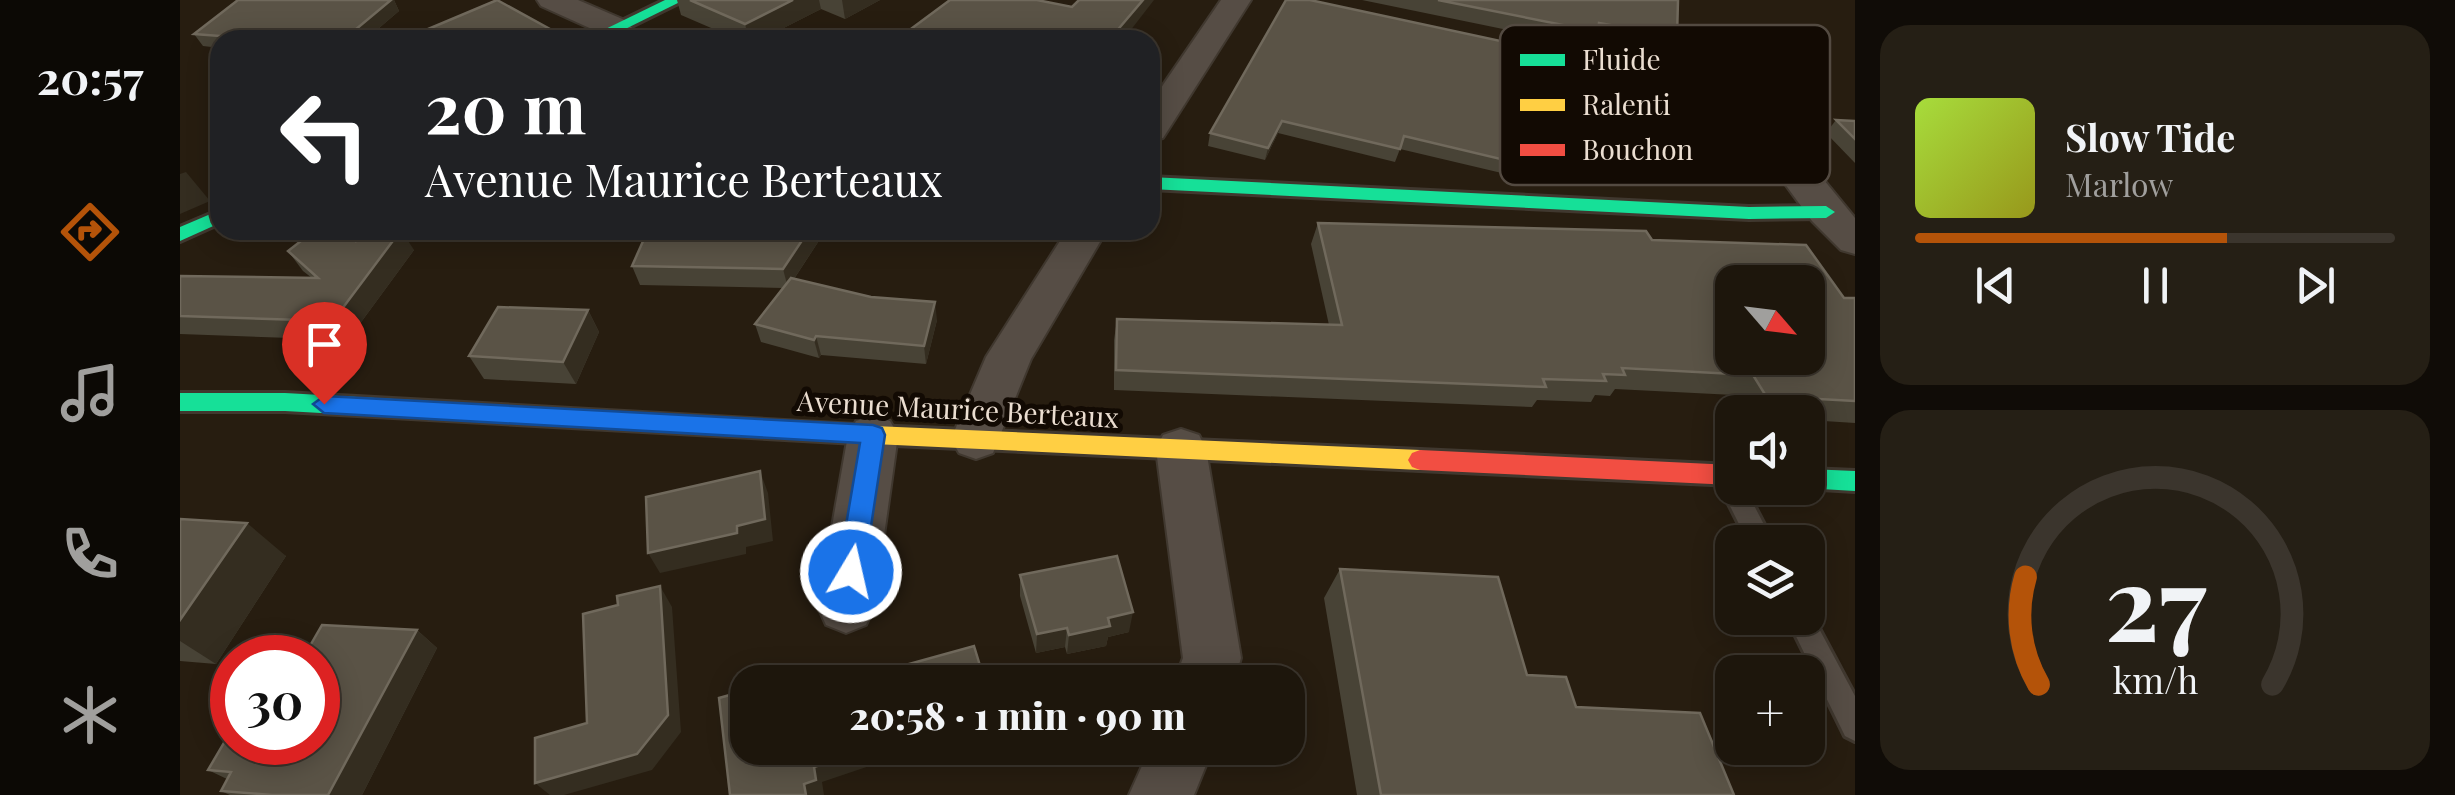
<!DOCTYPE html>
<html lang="fr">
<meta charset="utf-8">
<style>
:root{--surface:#1d160c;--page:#251f15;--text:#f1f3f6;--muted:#a09f9d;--line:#3b352d;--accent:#b45309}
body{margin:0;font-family:"Playfair Display",serif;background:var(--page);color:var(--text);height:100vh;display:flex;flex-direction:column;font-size:38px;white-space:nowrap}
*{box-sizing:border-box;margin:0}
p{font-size:32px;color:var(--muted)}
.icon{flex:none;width:55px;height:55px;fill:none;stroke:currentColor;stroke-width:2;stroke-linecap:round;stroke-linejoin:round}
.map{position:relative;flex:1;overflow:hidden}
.details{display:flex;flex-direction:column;gap:25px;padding:25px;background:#100c07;width:600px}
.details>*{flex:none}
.guide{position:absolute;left:30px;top:30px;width:950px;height:210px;border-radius:30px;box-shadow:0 5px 25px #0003,0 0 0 2px var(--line);background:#202124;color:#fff;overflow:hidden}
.needle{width:65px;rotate:118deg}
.controls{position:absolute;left:1535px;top:265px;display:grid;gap:20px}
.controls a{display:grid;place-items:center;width:110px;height:110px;border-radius:20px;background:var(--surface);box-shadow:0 5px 25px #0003,0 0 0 2px var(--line);font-size:50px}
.speed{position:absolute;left:30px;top:635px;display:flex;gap:20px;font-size:50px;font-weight:700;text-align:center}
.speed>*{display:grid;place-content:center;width:130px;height:130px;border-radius:50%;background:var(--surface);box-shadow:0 5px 25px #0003,0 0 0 2px var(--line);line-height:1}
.speed .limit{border:15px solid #d22;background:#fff;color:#111}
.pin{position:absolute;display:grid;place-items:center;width:85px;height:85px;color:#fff;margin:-102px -42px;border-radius:50% 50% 50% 0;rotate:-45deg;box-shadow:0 0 10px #0007}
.pin .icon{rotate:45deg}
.me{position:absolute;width:110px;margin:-55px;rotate:9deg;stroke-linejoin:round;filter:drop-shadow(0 0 8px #0008)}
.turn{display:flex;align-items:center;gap:35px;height:210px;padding:0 50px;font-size:45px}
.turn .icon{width:130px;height:130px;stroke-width:2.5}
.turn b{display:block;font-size:70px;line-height:85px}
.details .card{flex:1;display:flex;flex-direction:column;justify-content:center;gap:15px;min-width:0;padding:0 35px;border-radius:30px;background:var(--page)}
.details .dial{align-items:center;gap:0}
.dial svg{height:260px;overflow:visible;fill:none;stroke:var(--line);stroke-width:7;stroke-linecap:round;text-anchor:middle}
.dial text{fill:var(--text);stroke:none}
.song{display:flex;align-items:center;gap:30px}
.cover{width:120px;height:120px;border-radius:15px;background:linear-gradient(135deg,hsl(80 70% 55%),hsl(60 70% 35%))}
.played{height:10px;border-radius:5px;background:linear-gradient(90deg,var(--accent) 65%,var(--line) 65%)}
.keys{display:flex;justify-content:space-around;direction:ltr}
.trip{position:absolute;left:550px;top:665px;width:575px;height:100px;border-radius:30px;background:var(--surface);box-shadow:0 5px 25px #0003,0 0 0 2px var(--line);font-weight:800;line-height:100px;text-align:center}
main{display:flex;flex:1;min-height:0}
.tabs{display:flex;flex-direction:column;width:180px;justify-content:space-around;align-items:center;background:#0c0905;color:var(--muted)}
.tabs .icon{width:70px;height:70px}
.tabs .on{color:var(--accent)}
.tabs b{font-size:45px;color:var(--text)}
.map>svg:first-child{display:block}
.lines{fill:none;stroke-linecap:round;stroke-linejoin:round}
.lane-casing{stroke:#40382f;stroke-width:6}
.street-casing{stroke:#40382f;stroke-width:4}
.fast-casing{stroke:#40382f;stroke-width:6}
.slow-casing{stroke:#40382f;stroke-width:6}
.jam-casing{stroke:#40382f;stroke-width:6}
.lane{fill:#564d45;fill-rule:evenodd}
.street{fill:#564d45;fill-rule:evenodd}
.fast{fill:#16e098;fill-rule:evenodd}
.slow{fill:#ffcf43;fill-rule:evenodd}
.jam{fill:#f24e42;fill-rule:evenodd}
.wall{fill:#484336}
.shaded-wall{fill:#342d20}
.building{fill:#5a5346;stroke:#70695c;stroke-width:2.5;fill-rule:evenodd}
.route{fill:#1a73e8;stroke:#114b97;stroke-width:2.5}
.labels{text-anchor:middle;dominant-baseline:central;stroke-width:10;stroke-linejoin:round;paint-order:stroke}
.street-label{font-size:28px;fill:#ebded1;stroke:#120a03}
.key{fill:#120a03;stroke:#534a41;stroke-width:2.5}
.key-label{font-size:28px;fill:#ebded1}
</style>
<main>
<nav class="tabs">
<b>20:57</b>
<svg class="icon on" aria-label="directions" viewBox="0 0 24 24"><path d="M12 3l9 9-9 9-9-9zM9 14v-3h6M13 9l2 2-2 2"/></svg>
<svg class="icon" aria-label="music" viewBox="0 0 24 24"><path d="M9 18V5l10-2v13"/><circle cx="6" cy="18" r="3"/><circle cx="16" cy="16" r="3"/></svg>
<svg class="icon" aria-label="phone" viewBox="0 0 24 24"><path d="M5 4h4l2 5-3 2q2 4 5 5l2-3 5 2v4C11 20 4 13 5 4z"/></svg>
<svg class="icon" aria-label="climate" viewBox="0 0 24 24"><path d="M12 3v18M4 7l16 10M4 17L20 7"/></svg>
</nav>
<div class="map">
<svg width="1675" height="795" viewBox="0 0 1675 795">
<rect width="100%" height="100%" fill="#271d10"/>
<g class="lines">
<g class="lane-casing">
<g id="lane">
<path d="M1552 478V488H1565L1593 542H1568L1541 488 1544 481Z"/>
<path d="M1628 608 1675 696V741L1665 736 1607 618H1628Z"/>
</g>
</g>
<g class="street-casing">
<g id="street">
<path d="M357 0H398L447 21 452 28 447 35H425L361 6Z"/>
<path d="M1041 0H1071L983 138 970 141V104Z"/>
<path d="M1353 39 1507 71 1572 92 1675 218V254L1661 250 1632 221 1548 106 1498 89 1342 56 1337 49 1342 42Z"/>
<path d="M887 230H927L851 359 813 453 796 459 779 453 771 439 806 357Z"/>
<path d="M693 416 710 421 718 435 694 607 686 625 666 633 646 625 638 607 668 435 676 421Z"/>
<path d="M1001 429 1019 435 1026 449 1061 658 1054 682H994L1003 658 976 449 983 435Z"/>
<path d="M970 748H1033L1014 795H949Z"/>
</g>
</g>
<g class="fast-casing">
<g id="fast">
<path d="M485 0H504L423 40H403Z"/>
<path d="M970 177 1569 207 1646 206 1655 212 1646 218 1569 219 970 189Z"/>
<path d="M40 210V223L0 241V227Z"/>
<path d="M0 393H105L694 426 702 428 706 435 702 442 694 444 105 411H0Z"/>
<path d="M1628 469 1675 471V491L1624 488H1628Z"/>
</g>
</g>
<g class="slow-casing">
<path id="slow" d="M694 426 1240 450 1248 453 1252 460 1248 467 1240 470 694 444 686 442 682 435 686 428Z"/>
</g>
<g class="jam-casing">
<path id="jam" d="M1240 450 1552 465V485L1240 470 1232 467 1228 460 1232 453Z"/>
</g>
<use href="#lane" class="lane"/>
<use href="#street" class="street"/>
<use href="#fast" class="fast"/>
<use href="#slow" class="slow"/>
<use href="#jam" class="jam"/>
</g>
<g class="wall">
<path d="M58 0H214L219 11 185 40H40V48L23 46 14 34Z"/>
<path d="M497 0H700L665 19 641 9 580 40H559L501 15Z"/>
<path d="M1106 0 1399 173 1391 186 1368 184 1220 149 1215 162 1098 133 1085 160 1028 146 1030 133Z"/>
<path d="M1182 0H1498L1497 37 1488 52 1415 39 1411 47Z"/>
<path d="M1656 120 1675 121V163L1646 133Z"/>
<path d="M1138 223 1472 240 1664 298H1675V423L1628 420V412H1564L1554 395 1435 389 1430 396 1415 395 1411 402 1357 400 1352 407 934 390V340L937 319 1149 325 1131 244Z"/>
<path d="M646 230 614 279 757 320 746 364 641 355 639 358 581 342 575 324 602 288 460 285 452 266Z"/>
<path d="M182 240 234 250 168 340 0 334V276L132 278 123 271 108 251Z"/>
<path d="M408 310 419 332 396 384 304 379 289 356Z"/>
<path d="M0 519 106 556 36 664 0 661Z"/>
<path d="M1160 569 1347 675 1396 707 1554 795H1177L1144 598Z"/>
<path d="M840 575 949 632 928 637 926 646 887 654 885 647 856 653 840 596Z"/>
<path d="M237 630 257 648 182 795H50L41 791 47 779 28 770 52 742Z"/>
</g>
<g class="shaded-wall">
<path d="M211 0H214L219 11 185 40H163Z"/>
<path d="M613 0H639L641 9 580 40H569L565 24Z"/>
<path d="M662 0H700L665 19Z"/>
<path d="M963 0H974L943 40H929Z"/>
<path d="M1102 121 1098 133 1085 160 1088 148Z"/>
<path d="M6 172 30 201 0 214V174Z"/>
<path d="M172 230H179L190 261 176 241Z"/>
<path d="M221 230 234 250 168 340 153 321Z"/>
<path d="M629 230H646L608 288 603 269Z"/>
<path d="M755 302 757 320 746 364 744 346Z"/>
<path d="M408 310 419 332 396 384 383 362Z"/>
<path d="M636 336 641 355 639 358 634 340Z"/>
<path d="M580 471 588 493 593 541 566 547V554L480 573 468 553Z"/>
<path d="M67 523 106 556 36 664 0 641V620Z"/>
<path d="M480 586 492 607 501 732 472 770 384 795H370L355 783 457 754Z"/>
<path d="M953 612 949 632 928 637 926 646 887 654 889 635 928 618Z"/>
<path d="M887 628 885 647 856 653 857 634Z"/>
<path d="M237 630 257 648 182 795H148Z"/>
<path d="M691 748H775L734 762 731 752 642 782 644 795H626L624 784 634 767Z"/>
</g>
<g class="building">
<path d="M58 0H211L163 40H91L14 34Z"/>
<path d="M317 0 390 40H222Z"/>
<path d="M510 0H613L565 24Z"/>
<path d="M770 0H857L892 7 899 0H963L929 40H716Z"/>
<path d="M1106 0H1130L1413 61 1399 173 1375 172 1224 136 1220 149 1102 121 1088 148 1030 133Z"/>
<path d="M1258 0H1498L1497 37 1419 23 1418 32Z"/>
<path d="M1656 120 1675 121V139Z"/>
<path d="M1138 223 1466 231 1472 240 1626 245 1664 298H1675V401L1586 396 1573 375 1442 368 1445 375 1423 374 1426 381 1363 379 1366 387 936 370 937 319 1162 325ZM1552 282H1628V358H1552Z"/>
<path d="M135 230H172L176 241 221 230 153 321 0 316V276L138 278 108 251Z"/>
<path d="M468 230H629L603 269 452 266Z"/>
<path d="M611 278 691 297 755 302 744 346 636 336 634 340 575 324Z"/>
<path d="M318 307 408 310 383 362 289 356Z"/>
<path d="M580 471 585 519 557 526V533L468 553 466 497Z"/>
<path d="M0 519 67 523 0 620Z"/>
<path d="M937 556 953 612 928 618 930 626 889 635 887 628 857 634 840 575Z"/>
<path d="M1160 569 1318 577 1347 675 1386 677 1396 707 1520 713 1554 795H1201Z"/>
<path d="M480 586 488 715 457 754 355 783V738L407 723 403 614 438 605 437 596Z"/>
<path d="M142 625 237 630 148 795H92L41 791 51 772 28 770 52 729V742H138V658H123Z"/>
<path d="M794 646 805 682H664Z"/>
<path d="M568 690V748H691L634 767 636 780 624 784 626 795H550L539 698Z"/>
</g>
<path class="route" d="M144 396 693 425 702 428 705 435 684 572 681 581 671 584 662 581 658 572 680 443 144 413 133 404Z"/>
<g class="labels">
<g class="street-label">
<text transform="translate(778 408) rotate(3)">Avenue Maurice Berteaux</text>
</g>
</g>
<rect x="1320" y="25" width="330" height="160" rx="15" class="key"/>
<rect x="1340" y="54" width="45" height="12" fill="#16e098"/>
<rect x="1340" y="99" width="45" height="12" fill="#ffcf43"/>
<rect x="1340" y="144" width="45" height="12" fill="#f24e42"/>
<g class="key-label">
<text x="1402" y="70">Fluide</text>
<text x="1402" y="115">Ralenti</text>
<text x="1402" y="160">Bouchon</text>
</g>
</svg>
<div class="controls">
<a><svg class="needle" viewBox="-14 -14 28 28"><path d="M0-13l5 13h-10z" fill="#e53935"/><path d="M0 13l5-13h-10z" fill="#a09f9d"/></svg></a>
<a><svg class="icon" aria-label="sound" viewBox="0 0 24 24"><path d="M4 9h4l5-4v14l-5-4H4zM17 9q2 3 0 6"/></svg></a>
<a><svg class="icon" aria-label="layers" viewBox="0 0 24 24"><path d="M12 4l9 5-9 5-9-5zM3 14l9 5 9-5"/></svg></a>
<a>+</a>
</div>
<div class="speed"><div class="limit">30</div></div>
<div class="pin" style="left:144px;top:404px;background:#d93025"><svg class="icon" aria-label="arrive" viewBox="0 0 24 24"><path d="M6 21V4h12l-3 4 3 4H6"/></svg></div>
<svg class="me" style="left:671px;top:572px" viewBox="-20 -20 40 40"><circle r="17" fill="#1a73e8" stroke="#fff" stroke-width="3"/><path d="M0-11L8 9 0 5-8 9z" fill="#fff"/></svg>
<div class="trip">20:58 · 1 min · 90 m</div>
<div class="guide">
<div class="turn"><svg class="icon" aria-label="left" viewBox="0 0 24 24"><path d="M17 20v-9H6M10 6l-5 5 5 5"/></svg><div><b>20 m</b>Avenue Maurice Berteaux</div></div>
</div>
</div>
<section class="details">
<div class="card">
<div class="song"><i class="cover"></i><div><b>Slow Tide</b><p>Marlow</p></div></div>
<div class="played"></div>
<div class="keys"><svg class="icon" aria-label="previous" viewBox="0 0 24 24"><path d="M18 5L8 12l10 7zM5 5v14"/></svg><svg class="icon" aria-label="pause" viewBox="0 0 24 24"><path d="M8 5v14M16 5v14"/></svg><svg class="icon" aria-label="next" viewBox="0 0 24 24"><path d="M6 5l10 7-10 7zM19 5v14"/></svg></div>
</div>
<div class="card dial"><svg viewBox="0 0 100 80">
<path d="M14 69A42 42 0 1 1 86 69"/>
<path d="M14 69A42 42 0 0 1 10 36" stroke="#b45309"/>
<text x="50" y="56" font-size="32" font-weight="700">27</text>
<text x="50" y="72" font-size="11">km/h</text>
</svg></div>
</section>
</main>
